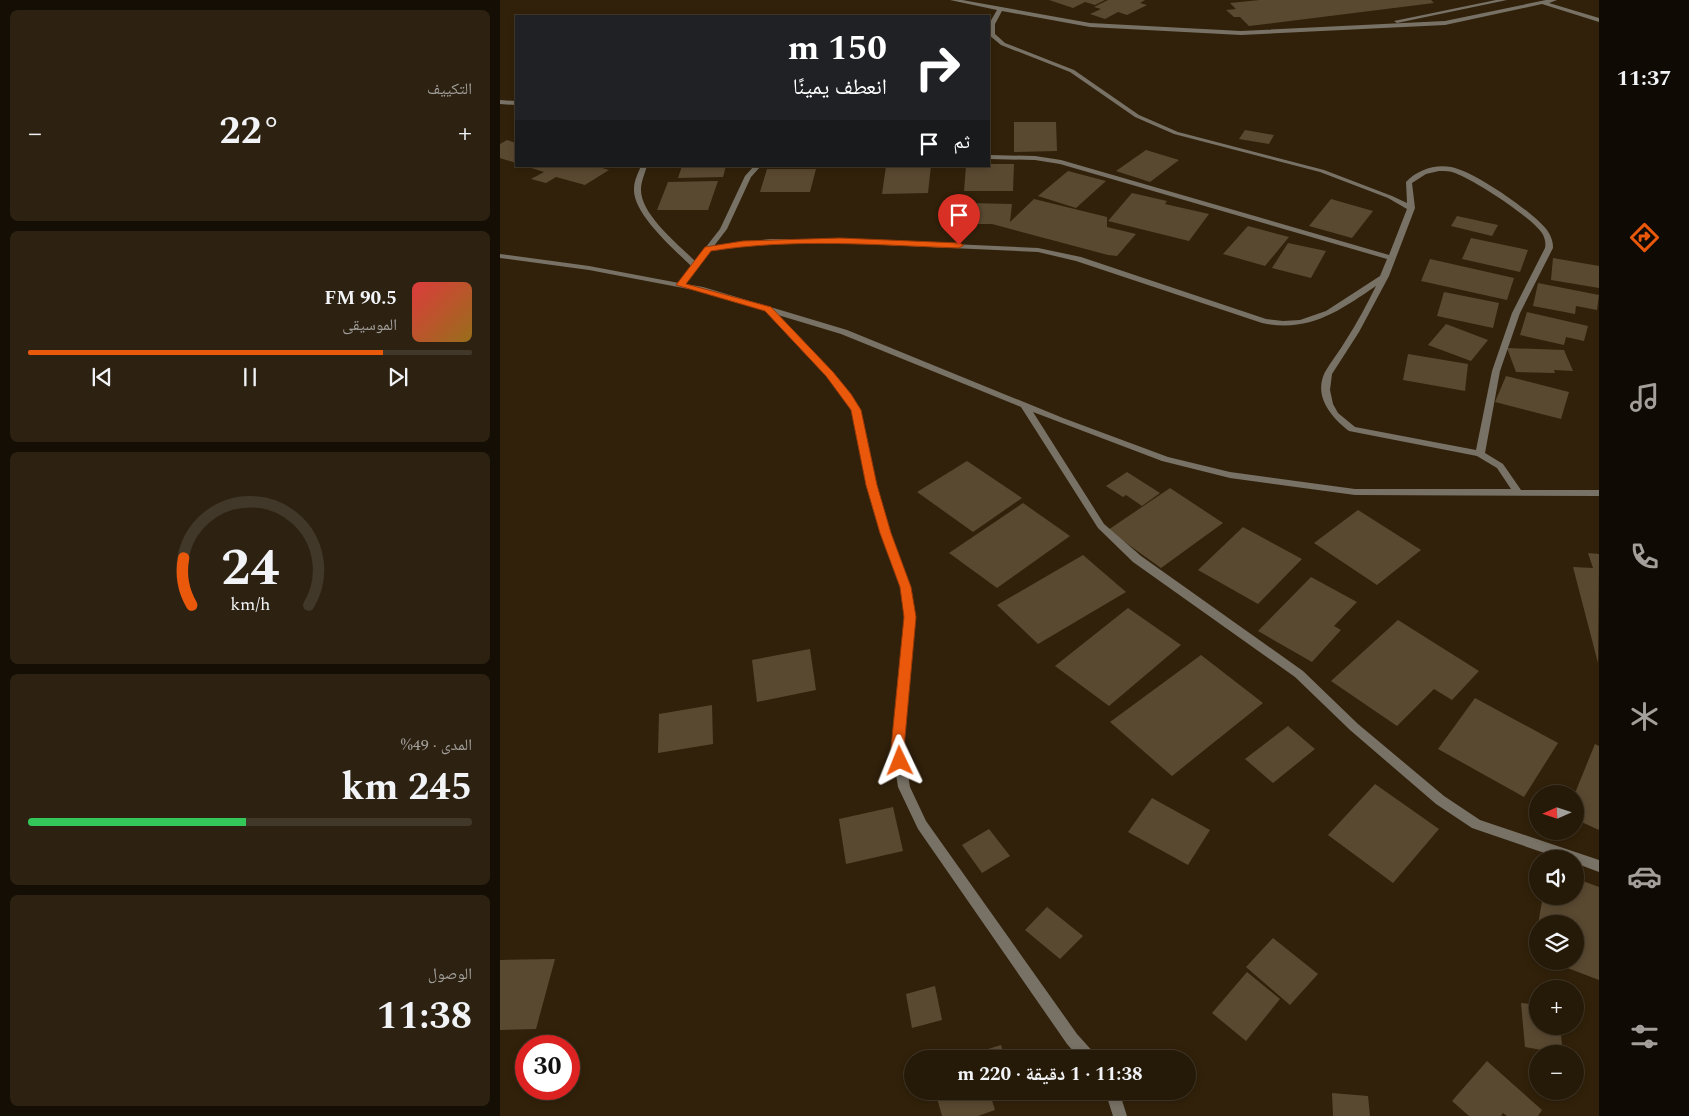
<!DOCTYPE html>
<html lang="ar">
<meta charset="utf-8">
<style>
:root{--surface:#251908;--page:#2d2212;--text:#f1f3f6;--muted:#a3a09c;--line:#423829;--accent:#ea580c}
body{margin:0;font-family:Spectral,"Noto Naskh Arabic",serif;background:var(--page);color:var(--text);direction:rtl;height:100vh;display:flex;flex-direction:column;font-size:19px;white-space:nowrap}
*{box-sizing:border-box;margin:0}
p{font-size:16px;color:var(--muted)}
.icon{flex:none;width:28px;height:28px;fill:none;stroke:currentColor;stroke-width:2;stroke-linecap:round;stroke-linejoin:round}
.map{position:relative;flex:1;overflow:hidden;direction:ltr}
.side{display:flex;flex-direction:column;gap:10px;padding:10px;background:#140e04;width:500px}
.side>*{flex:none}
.guide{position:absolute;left:15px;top:15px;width:475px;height:152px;border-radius:0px;box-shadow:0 2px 8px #0003,0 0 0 1px var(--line);direction:rtl;background:#202124;color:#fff;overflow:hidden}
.needle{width:32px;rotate:267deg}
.tools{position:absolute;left:1029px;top:785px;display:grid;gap:10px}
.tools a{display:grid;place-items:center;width:55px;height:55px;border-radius:50%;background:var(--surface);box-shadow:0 2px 8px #0003,0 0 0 1px var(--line);font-size:25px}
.speed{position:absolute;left:15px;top:1035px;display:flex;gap:10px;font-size:25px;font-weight:700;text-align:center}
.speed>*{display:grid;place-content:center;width:65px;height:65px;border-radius:50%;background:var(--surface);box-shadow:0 2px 8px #0003,0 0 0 1px var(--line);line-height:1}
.speed .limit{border:8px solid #d22;background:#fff;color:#111}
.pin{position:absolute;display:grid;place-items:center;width:42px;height:42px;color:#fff;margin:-51px -21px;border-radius:50% 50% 50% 0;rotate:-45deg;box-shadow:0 0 5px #0007}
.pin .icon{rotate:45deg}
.me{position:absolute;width:55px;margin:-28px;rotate:358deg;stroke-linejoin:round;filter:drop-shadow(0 0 4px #0008)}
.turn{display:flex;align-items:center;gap:18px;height:105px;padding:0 20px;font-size:22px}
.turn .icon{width:65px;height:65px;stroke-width:2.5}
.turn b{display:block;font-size:35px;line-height:42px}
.then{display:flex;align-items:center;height:48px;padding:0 20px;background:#0003;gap:10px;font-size:19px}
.big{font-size:38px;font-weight:700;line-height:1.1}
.side .widget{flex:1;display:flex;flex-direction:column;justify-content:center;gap:8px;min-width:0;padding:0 18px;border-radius:8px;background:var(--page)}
.side .dial{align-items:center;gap:0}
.dial svg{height:130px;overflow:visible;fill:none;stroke:var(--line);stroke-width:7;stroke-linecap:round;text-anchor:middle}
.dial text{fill:var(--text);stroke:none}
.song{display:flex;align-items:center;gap:15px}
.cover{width:60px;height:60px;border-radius:8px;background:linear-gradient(135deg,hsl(0 70% 55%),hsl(40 70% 35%))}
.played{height:5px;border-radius:2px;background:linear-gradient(90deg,var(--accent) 80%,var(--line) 80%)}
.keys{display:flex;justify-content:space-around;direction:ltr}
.heat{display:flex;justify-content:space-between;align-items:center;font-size:28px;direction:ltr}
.charge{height:8px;border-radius:4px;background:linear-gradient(90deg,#34c759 49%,var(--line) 0)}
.trip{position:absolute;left:404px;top:1050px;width:292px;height:50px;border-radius:25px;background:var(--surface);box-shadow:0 2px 8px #0003,0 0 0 1px var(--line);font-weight:700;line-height:50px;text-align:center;direction:rtl}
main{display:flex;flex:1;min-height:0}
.dock{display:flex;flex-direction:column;width:90px;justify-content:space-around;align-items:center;background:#0f0a03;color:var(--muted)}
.dock .icon{width:35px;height:35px}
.dock .current{color:var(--accent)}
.dock b{font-size:22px;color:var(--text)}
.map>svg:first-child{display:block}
.building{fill:#5a4931}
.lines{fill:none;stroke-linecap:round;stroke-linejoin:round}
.street{fill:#787266;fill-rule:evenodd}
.route{fill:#ea580c;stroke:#983908}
</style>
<main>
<nav class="dock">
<b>11:37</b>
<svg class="icon current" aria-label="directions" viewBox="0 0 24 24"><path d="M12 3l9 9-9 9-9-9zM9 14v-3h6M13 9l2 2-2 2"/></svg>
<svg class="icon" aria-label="music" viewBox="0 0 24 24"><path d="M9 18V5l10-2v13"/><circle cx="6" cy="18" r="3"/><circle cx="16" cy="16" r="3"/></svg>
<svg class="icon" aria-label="phone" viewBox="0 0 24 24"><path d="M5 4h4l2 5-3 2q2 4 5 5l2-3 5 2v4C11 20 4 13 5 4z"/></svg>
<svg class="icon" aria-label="climate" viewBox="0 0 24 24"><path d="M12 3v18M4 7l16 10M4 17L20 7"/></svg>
<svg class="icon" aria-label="car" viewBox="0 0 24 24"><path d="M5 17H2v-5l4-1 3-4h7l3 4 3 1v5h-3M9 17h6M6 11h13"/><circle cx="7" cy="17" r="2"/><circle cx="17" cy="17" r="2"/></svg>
<svg class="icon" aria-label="filters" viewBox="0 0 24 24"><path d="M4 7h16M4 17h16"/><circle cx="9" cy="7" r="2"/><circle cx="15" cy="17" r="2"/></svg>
</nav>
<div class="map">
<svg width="1099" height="1116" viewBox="0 0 1099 1116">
<rect width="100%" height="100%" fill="#31210a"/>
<g class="building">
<path d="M549 0H605L595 5 585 2 573 8Z"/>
<path d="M608 0H645L640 3 647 5 627 15 618 12 605 19 590 14 601 9 594 7Z"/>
<path d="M760 0H931L934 3 749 26 740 17H734L726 10 736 9 730 3Z"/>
<path d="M514 122H556L557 151 514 152Z"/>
<path d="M745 130 774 135 769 144 739 139Z"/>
<path d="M7 140 16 143V163L0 158V144Z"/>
<path d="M646 150 679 160 650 182 616 171Z"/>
<path d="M489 164H514L513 191H464L466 166H489Z"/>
<path d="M95 166 109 170 85 185 56 177 46 183 31 179 44 172 28 167Z"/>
<path d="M182 166H226L223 177 178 178Z"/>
<path d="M386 166H431L428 193 382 194Z"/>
<path d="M267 169H316L310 192H260Z"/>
<path d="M568 171 606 181 576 208 538 196Z"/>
<path d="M218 181 208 210H157L168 182Z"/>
<path d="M632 193 667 201 665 204 709 214 689 241 608 221Z"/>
<path d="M534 199 607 217V227L636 234 617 256 608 255 492 224H464L468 203 512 204 510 222Z"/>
<path d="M831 199 873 211 852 238 809 226Z"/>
<path d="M957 216 998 225 992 236 951 226Z"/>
<path d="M748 226 789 237 765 266 723 254Z"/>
<path d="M971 238 1028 250 1020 272 962 259Z"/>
<path d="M788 243 826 251 811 278 772 268Z"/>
<path d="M1053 258 1099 266V288L1051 280Z"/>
<path d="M930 259 1014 278 1007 300 921 281Z"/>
<path d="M1038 283 1099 295 1097 310 1076 306 1075 314 1033 306Z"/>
<path d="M944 292 999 303 993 328 937 316Z"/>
<path d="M1027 312 1088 326 1084 341 1066 337 1064 345 1020 335Z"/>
<path d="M946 324 988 340 971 361 928 345Z"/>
<path d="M1007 348 1064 350 1073 371 1054 370 1055 373 1016 372Z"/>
<path d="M908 354 968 364 965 391 903 380Z"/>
<path d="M1006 376 1069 392 1061 419 995 402Z"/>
<path d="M467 461 522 498 473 532 417 492Z"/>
<path d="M627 472 660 493 642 506 626 495 623 497 606 486Z"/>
<path d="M670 488 723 523 661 568 608 530Z"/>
<path d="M523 503 570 536 497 588 449 553Z"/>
<path d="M858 510 921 550 877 585 814 543Z"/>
<path d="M743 527 802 559 758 604 698 570Z"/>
<path d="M1088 553 1099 554 1098 663 1073 567 1093 568Z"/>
<path d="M583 555 626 592 538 644 497 605Z"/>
<path d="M811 577 857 602 834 626 841 630 812 662 758 631Z"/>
<path d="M628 608 681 645 609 706 555 666Z"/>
<path d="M898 620 979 671 952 700 934 689 897 726 831 681Z"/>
<path d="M310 649 316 690 257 702 252 660Z"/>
<path d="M701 655 763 703 672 776 610 722Z"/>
<path d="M975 698 1058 743 1024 797 938 749Z"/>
<path d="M212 705 213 744 158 753 159 714Z"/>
<path d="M788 726 815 749 773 783 745 759Z"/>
<path d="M1095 744 1099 746V830L1075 819V793Z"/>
<path d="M875 784 939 829 893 883 828 835Z"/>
<path d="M652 798 710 830 688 865 628 832Z"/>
<path d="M393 807 403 851 346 864 339 819Z"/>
<path d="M489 829 510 856 482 873 462 845Z"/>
<path d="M1075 878 1099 887V980L1049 961H1075V924H1038L1043 896H1075Z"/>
<path d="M547 907 583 936 560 959 525 930Z"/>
<path d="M1037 933H1038V957L1033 955Z"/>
<path d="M773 938 818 974 790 1005 746 967Z"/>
<path d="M55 959 36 1029 0 1030V960Z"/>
<path d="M747 972 780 999 746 1041 712 1013Z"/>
<path d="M435 986 442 1020 412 1028 406 994Z"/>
<path d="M1021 1003 1038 1005V1026H1060L1063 1054 1025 1047Z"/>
<path d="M501 1045 505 1059H459V1058Z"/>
<path d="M987 1061 1042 1110 1038 1116H1007L1003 1113 1001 1116H969L952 1101Z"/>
<path d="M435 1091H489L495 1110 478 1116H442Z"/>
<path d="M832 1093 868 1096 870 1116H833Z"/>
</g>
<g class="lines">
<g class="street">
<path d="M450 0H462L590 23 741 31 945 21 1046 0H1057L1049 3 1099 18V22L1042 4 945 25 741 35 590 27 502 11 495 24V34L505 43 574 70 639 115 678 132 824 170 892 196 907 203 906 182C917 170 935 164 951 167 974 171 1033 212 1047 230 1051 236 1053 241 1053 248L1020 313 1000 371 985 453 1003 464 1021 490H1099V496L855 495 730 478 662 461 533 412 604 524 641 556 803 671 858 724 944 796 980 820 1099 860V872L1075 863V859H1062L972 828 936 804 850 730 795 677 633 562 598 528 521 407 341 334 278 315 332 372 350 394 360 410 376 485 390 533 410 587 415 617 404 748 410 787 426 821 577 1034 595 1054 597 1059H580L567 1044 418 829 398 787 392 748 405 617 400 587 380 533 366 485 352 410 344 397 326 376 266 311 199 291 89 270 0 258V254L89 266 179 283 191 266C174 249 133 214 134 189 134 181 138 173 141 166H147C145 173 141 182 141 189 140 214 179 245 195 261L220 229 245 176 254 166H261L251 177 227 229 214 246 270 239H341L538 248 581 257 766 319 783 321 800 320 826 311 880 276 887 259 560 164 535 160 489 159V155L535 156 561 160 889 255 907 209 888 198 820 172 674 134 635 117 570 72 501 45 489 35V24L497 10ZM939 171C945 171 950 171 955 173 974 180 1030 216 1042 233 1045 238 1046 243 1045 248L1012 313 992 371 976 450 855 427 838 413 833 404 830 390 832 374 859 332 889 276 915 208 912 183 926 174ZM270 243H341L538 252 576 261 762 323C809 333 839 311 876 286 867 304 857 323 846 340 840 351 831 361 825 372 813 396 831 417 849 431L977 456 997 468 1011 489H855L730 472 668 457 563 418 347 330 203 287 186 284 210 251Z"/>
<path d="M996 0H1007L897 23 894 21Z"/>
<path d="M0 100 16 101V105L0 104Z"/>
<path d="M605 1091H619L627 1116H613Z"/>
</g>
</g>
<path class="route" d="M340 238 459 243 464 245 459 248C377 245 292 238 211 251L186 284 271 307 333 372 351 394 361 410 377 485 391 533 411 587 416 617 404 748 406 761 404 765 400 766 395 765 391 748 404 617 400 587 380 533 366 485 351 410 326 376 265 311 176 285 205 247 243 241Z"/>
</svg>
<div class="tools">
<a><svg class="needle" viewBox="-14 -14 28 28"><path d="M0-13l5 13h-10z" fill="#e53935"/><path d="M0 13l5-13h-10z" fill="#a3a09c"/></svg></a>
<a><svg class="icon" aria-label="sound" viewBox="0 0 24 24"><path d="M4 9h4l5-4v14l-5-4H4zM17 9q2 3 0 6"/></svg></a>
<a><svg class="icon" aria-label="layers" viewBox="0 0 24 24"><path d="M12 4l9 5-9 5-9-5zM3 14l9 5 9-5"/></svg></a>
<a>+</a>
<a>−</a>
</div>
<div class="speed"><div class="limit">30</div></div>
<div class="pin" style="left:459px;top:245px;background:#d93025"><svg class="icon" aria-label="arrive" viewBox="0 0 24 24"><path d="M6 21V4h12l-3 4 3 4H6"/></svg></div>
<svg class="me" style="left:400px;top:761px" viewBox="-20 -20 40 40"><path d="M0-17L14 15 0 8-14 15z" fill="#ea580c" stroke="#fff" stroke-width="4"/></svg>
<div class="trip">11:38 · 1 دقيقة · 220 m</div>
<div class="guide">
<div class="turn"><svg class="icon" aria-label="right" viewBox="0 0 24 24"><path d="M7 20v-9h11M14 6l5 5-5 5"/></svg><div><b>150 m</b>انعطف يمينًا</div></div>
<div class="then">ثم<svg class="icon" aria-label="arrive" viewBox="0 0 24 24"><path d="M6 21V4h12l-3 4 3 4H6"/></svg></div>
</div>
</div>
<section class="side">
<div class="widget"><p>التكييف</p>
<div class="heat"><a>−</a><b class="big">22°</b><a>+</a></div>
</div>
<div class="widget">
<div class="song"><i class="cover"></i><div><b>90.5 FM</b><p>الموسيقى</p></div></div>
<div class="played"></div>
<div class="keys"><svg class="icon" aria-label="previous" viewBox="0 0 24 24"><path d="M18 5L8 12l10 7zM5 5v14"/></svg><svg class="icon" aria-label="pause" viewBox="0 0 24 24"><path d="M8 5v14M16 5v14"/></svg><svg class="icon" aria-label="next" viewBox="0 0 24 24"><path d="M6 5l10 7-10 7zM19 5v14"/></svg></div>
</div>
<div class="widget dial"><svg viewBox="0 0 100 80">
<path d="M14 69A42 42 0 1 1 86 69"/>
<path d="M14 69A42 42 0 0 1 9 40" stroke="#ea580c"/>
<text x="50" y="56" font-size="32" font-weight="700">24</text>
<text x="50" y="72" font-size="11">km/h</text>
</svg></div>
<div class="widget"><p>المدى · 49%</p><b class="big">245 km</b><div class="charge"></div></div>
<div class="widget"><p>الوصول</p><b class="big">11:38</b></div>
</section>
</main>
